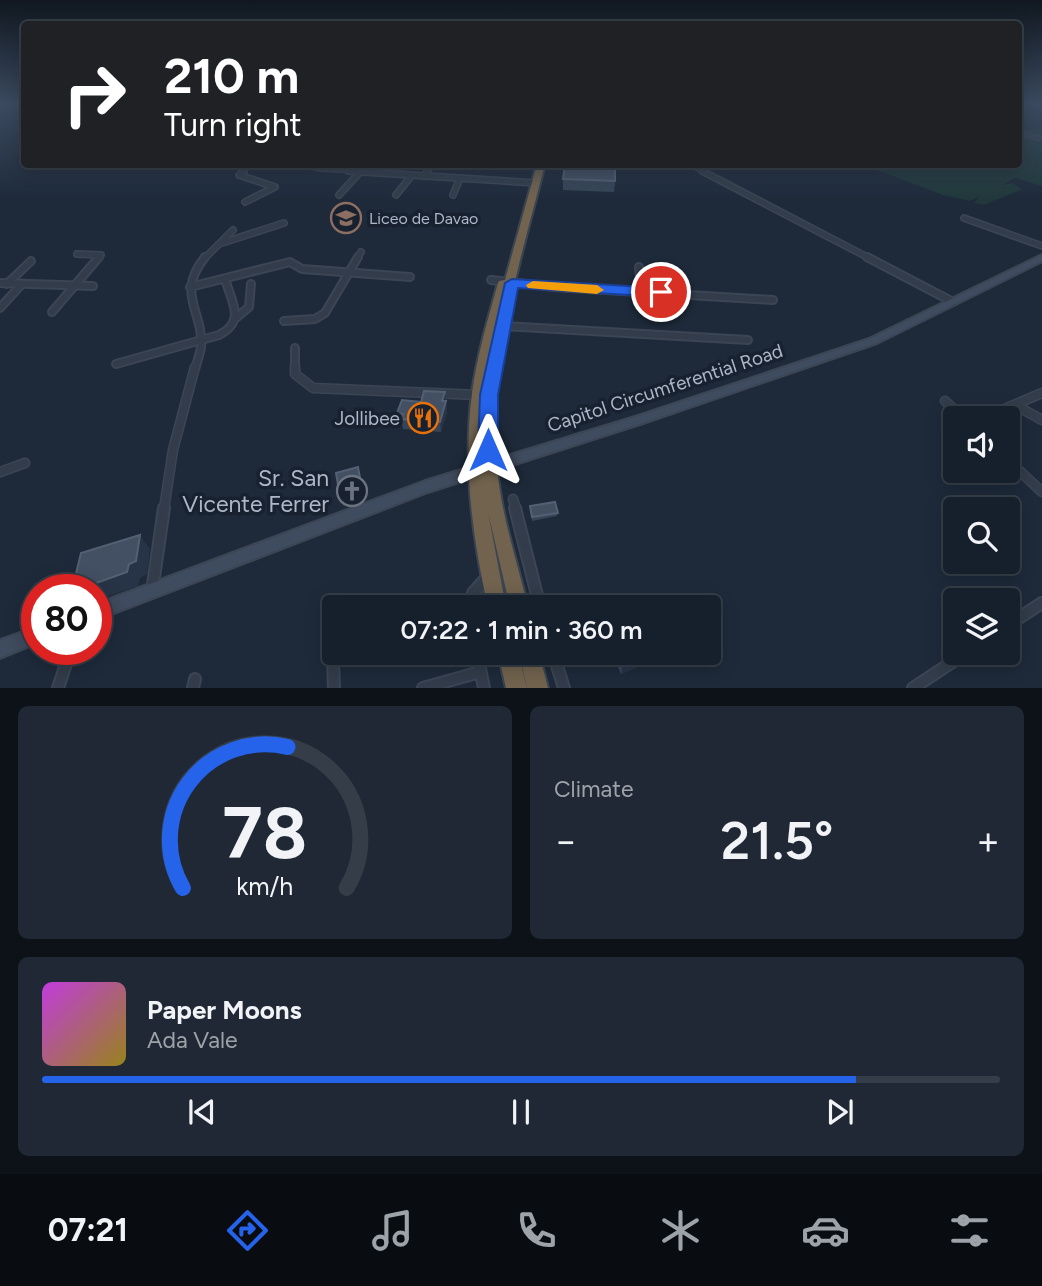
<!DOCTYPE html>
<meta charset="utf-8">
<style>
:root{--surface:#16202c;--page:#1f2834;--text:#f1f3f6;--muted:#9ea3a9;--line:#353e48;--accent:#2563eb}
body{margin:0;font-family:Figtree,sans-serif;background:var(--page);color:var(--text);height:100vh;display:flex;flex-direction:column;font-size:26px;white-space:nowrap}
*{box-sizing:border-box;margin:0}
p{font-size:23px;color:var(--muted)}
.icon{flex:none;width:38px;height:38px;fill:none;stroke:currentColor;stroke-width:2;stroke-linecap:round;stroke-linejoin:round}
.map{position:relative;height:688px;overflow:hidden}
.details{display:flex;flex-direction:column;gap:18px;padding:18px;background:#0c1218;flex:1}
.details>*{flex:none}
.hud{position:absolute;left:21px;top:21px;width:1001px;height:147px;border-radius:7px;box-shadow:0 4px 18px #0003,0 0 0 2px var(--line);background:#202124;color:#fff;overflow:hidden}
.tools{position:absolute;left:943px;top:406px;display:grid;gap:14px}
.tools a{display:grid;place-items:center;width:77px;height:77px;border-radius:7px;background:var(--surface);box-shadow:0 4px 18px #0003,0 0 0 2px var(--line);font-size:35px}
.speed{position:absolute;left:21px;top:574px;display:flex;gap:14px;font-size:35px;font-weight:700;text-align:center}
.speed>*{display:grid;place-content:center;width:91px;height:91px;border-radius:50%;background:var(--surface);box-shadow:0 4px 18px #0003,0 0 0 2px var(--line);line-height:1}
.speed .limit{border:10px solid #d22;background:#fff;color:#111}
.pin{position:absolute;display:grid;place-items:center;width:60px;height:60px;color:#fff;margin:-30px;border:4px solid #fff;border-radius:50%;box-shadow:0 2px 7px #0007}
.me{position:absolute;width:77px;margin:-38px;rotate:0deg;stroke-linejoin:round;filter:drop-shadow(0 0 5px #0008)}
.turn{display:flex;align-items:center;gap:24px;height:147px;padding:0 28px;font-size:32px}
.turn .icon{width:91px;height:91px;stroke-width:2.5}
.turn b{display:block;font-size:49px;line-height:60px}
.big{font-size:52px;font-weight:600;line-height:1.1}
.details .widget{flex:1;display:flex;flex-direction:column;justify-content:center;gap:10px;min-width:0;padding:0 24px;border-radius:10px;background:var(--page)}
.details .dial{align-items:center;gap:0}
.dial svg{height:182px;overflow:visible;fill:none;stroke:var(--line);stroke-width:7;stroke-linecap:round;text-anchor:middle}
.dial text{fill:var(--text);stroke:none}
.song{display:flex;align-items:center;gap:21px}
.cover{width:84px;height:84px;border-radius:10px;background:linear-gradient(135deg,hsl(290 70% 55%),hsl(50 70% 35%))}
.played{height:7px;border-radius:4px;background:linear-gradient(90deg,var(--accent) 85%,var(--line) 85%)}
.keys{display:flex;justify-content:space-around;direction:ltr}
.heat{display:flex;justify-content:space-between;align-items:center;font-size:38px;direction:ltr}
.details .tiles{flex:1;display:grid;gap:18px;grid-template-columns:1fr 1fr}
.widget:last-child{grid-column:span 2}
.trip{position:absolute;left:322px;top:595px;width:399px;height:70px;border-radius:7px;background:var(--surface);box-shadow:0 4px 18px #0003,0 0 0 2px var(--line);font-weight:600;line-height:70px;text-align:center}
.tabs{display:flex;height:112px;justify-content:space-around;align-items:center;background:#090d12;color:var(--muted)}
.tabs .icon{width:49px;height:49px}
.tabs .selected{color:var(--accent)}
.tabs b{font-size:32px;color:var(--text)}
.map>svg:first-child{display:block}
.green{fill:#20383b}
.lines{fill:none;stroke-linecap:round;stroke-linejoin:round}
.street-far4-casing{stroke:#3b4554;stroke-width:6}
.street-far3-casing{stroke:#3b4554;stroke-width:8}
.street-far2-casing{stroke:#3b4554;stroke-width:10}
.street-far1-casing{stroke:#3b4554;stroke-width:11}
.street-casing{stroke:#3b4554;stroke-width:14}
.secondary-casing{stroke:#3b4554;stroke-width:4}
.highway-casing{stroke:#3a4452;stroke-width:4}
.street-far4{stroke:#323c4a;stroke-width:4.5}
.street-far3{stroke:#323c4a;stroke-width:5}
.street-far2{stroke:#323c4a;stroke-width:6}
.street-far1{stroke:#323c4a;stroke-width:8}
.street{stroke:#323c4a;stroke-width:10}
.secondary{fill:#3f4b5e;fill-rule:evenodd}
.highway{fill:#71634e;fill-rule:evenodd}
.wall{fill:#364457}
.shaded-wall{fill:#273447}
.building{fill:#435063;stroke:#536073;stroke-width:2}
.route{fill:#2563eb;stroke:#184099;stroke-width:2}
.slow{fill:#f59e0b}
.labels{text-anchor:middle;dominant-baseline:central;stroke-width:7;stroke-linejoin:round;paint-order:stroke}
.far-poi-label{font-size:16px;fill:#acb7c7;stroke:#18212f;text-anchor:start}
.street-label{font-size:19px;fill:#acb7c7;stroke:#18212f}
.poi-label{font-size:19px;fill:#acb7c7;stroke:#18212f;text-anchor:end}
.near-poi-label{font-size:23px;fill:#acb7c7;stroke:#18212f;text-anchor:end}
</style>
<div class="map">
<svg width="1042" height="688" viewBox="0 0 1042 688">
<rect width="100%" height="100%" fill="#1e2a3a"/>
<path class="green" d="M1042 129V186L1015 178 1003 185 1012 183 1022 189 984 205 974 203 980 196 970 201 943 195 869 167 877 164H1018L1019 130Z"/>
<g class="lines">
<g class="street-far4-casing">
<g id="street-far4">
<path d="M0 106 8 104"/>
<path d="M1018 133 1042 139"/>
<path d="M296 164 321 169 374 172"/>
<path d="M689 164 705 172"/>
<path d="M242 172 251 164"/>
<path d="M426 172 432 164"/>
</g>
</g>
<g class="street-far3-casing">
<g id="street-far3">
<path d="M244 171 239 175 275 187 245 202"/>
<path d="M348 171 536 183"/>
<path d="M702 171 871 259"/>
<path d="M424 176 428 171"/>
<path d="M339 195 361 171"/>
<path d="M396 195 412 175"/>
<path d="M453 195 460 178"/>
<path d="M964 218 1042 246"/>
<path d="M219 244 284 223"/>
<path d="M77 254 101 255 98 259"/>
<path d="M204 259 233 230"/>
<path d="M357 259 361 252"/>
</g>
</g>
<g class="street-far2-casing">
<g id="street-far2">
<path d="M867 257 953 302"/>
<path d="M639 267 641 291"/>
<path d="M491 280 554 287 773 300"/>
<path d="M0 283 93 286"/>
<path d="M7 284 31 261"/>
<path d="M190 287 290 262 302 269 410 277"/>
<path d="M0 308 21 285"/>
<path d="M52 312 99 257"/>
<path d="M236 318 249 307 251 284"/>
<path d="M284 321 315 319 325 313 358 257"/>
<path d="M502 326 748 340"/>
<path d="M295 348V369"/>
<path d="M116 364 219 335C246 321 232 303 225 279"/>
<path d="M195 369C197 362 200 354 201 347 204 312 175 294 205 257"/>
</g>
</g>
<g class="street-far1-casing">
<g id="street-far1">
<path d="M295 367V374L313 388 478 395"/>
<path d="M945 401 964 418"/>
<path d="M1017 406 1042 420"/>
<path d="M983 418 1042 393"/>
<path d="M1008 460 1042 492"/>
<path d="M0 472 25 463"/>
<path d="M513 499 516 509"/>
<path d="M164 509 173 450 195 367"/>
</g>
</g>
<g class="street-casing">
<g id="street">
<path d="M515 508 540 607"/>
<path d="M152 591 164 508"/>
<path d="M470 607 473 593 489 575"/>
<path d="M1008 625 1042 603"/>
<path d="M332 634 334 688"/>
<path d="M477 653 484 688"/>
<path d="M553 653 564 688"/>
<path d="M58 688 71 649"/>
<path d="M193 688 195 679"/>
<path d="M423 688 480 672"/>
<path d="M913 688 966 653"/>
</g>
</g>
<g class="secondary-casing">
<g id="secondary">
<path d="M1042 255V261L877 343 643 423 428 492 96 620V604L425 481 635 417 869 339Z"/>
<path d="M37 627V643L0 658V640Z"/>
</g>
</g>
<g class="highway-casing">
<g id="highway">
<path d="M537 164H545C520 262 487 365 497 467 501 515 517 561 528 607H510L488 512 506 607H488C472 537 463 465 472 393 477 356 488 319 498 283L499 281 505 280Z"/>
<path d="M498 653H518L527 688H506Z"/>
<path d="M519 653H539L548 688H527Z"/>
</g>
</g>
<use href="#street-far4" class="street-far4"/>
<use href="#street-far3" class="street-far3"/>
<use href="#street-far2" class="street-far2"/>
<use href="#street-far1" class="street-far1"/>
<use href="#street" class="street"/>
<use href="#secondary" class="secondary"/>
<use href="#highway" class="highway"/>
</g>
<g class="wall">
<path d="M563 179 615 181 614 192 563 190Z"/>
<path d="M445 392 447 412 441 432 403 429 402 424H399L397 413 421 402Z"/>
<path d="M530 506 558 513 557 516 532 521Z"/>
<path d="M611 653H670L621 674Z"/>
</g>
<g class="shaded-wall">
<path d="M445 392 447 412 441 432 440 422 442 401Z"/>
<path d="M358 467 365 499 343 506 340 496Z"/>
<path d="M140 535 150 549 147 574 140 578 138 586 97 600 96 599V590H82L74 582 86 579Z"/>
<path d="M646 653H670L621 674 624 662Z"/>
</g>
<g class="building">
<path d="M565 164 615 165V181L563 179Z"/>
<path d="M424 391 445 392 442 401H446L440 422 401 419 403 414 397 413 402 400 421 402Z"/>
<path d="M358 467 362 489 340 496 336 473Z"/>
<path d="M555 502 558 513 532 517 530 506Z"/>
<path d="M140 535 136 561 129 564 127 572 85 587 86 579 74 582 81 553Z"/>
<path d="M620 653H646L624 662Z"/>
</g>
<linearGradient id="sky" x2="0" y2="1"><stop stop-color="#101720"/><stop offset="0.52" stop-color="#3b4a60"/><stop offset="1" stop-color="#3b4a60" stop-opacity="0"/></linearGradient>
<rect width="1042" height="200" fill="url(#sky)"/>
<path class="route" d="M512 279 661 288 668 292 661 297 518 288 498 395V450L495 455 488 457 481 455 478 450 480 395 505 283Z"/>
<path class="slow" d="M533 281 597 285 604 290 597 294 528 288 526 285Z"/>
<defs>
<g id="school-ring" transform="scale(1.575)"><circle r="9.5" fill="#18212f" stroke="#8d6e63" stroke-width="1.5"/><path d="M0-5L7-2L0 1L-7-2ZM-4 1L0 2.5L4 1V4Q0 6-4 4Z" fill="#8d6e63"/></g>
<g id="restaurant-ring" transform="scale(1.575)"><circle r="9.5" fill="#18212f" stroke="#e8710a" stroke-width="1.5"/><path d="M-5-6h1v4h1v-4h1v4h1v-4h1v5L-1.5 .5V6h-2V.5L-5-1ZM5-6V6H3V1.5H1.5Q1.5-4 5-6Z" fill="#e8710a"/></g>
<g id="church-ring" transform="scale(1.575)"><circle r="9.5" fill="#18212f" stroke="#6b7280" stroke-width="1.5"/><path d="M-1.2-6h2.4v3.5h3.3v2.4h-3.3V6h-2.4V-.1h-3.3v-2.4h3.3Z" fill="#6b7280"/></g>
</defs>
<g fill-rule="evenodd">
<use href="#school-ring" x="346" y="218"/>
<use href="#restaurant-ring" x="423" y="418"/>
<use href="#church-ring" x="352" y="491"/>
</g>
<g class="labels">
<g class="far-poi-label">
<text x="369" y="218">Liceo de Davao</text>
</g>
<g class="street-label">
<text transform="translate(665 388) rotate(-18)">Capitol Circumferential Road</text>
</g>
<g class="poi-label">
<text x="400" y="418">Jollibee</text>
</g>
<g class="near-poi-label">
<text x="329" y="478">Sr. San<tspan x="329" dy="26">Vicente Ferrer</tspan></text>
</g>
</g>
</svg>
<div class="tools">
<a><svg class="icon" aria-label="sound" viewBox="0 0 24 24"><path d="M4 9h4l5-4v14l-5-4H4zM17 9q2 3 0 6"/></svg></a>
<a><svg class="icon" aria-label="search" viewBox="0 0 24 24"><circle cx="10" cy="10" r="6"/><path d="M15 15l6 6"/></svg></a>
<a><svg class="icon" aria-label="layers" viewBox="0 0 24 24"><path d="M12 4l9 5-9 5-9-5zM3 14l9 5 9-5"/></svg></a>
</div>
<div class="speed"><div class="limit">80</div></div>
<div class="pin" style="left:661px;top:292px;background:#d93025"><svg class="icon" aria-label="arrive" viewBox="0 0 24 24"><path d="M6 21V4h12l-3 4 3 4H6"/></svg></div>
<svg class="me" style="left:488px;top:450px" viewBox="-20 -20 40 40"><path d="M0-17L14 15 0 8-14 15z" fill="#2563eb" stroke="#fff" stroke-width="4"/></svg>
<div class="trip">07:22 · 1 min · 360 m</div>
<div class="hud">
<div class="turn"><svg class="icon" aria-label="right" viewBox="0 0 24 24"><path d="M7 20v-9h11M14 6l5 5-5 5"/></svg><div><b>210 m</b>Turn right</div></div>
</div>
</div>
<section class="details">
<div class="tiles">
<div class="widget dial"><svg viewBox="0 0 100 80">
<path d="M14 69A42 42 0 1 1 86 69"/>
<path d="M14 69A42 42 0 0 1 60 7" stroke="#2563eb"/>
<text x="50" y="56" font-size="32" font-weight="700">78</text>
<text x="50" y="72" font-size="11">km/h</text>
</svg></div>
<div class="widget"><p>Climate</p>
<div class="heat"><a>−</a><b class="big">21.5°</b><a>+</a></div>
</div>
<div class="widget">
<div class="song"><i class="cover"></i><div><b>Paper Moons</b><p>Ada Vale</p></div></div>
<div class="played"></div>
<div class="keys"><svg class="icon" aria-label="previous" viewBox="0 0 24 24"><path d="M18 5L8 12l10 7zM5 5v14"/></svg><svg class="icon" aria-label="pause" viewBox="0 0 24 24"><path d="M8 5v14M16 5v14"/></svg><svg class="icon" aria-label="next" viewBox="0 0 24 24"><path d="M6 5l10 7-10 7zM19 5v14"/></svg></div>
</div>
</div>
</section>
<nav class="tabs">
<b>07:21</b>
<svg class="icon selected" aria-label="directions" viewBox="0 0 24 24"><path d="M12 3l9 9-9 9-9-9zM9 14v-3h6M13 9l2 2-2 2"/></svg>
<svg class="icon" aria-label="music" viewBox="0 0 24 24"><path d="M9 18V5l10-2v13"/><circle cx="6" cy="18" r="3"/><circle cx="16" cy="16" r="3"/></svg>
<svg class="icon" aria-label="phone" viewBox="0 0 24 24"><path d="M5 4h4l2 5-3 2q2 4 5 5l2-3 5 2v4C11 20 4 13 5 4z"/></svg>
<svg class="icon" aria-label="climate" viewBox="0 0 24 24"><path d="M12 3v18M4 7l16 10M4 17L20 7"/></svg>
<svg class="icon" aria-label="car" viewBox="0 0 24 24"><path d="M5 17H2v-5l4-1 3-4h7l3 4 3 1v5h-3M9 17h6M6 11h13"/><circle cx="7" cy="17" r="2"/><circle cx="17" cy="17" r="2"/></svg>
<svg class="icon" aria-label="filters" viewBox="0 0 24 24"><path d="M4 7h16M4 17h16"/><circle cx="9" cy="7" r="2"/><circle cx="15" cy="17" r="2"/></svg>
</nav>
